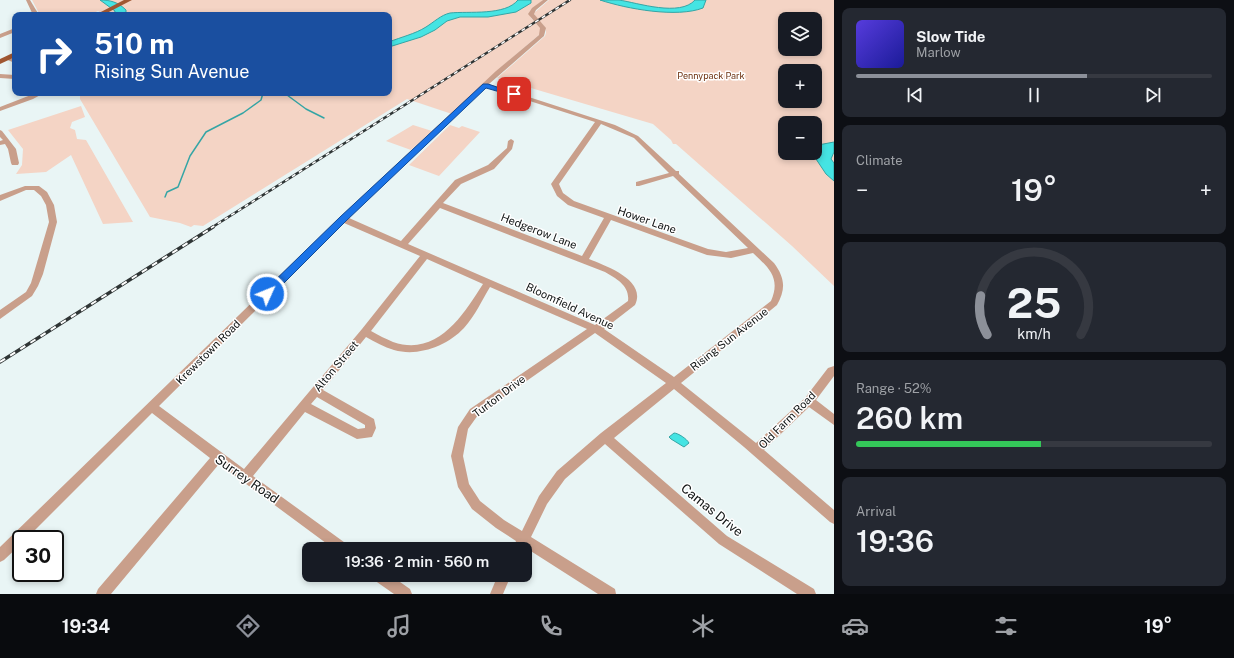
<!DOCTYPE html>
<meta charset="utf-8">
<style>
:root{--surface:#171b24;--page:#242831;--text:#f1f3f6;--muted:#9ea1a6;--line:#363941;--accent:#8c9099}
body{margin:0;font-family:"Public Sans",sans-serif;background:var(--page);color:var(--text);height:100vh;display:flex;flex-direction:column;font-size:15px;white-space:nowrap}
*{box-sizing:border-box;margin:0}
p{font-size:13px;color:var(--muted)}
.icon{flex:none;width:22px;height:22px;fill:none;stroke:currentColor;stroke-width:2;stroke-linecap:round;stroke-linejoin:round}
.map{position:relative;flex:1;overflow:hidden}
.drawer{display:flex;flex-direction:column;gap:8px;padding:8px;background:#0d0f14;width:400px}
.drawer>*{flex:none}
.top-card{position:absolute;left:12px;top:12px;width:380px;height:84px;border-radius:8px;box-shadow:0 2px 6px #0003;background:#1a4fa0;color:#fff;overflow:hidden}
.tools{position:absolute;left:778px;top:12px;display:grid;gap:8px}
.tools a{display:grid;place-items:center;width:44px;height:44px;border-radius:8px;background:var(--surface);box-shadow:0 2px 6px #0003;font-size:20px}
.speed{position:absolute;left:12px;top:530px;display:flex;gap:8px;font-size:20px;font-weight:700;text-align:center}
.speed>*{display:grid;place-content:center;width:52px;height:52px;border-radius:50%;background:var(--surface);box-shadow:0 2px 6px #0003;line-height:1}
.speed .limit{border:2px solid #111;border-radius:6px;background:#fff;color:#111}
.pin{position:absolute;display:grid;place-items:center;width:34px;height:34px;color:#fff;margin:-17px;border-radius:8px;box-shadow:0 2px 6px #0006}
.me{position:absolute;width:44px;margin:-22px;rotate:46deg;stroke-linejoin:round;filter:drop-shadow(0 0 3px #0008)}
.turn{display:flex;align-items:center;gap:14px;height:84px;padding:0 16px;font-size:18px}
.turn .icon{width:52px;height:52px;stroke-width:2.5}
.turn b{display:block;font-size:28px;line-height:34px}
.big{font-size:30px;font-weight:600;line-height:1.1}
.drawer .card{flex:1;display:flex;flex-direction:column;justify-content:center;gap:6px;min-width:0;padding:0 14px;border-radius:8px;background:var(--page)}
.drawer .dial{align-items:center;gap:0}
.dial svg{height:104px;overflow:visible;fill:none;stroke:var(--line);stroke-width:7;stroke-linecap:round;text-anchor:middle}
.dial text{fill:var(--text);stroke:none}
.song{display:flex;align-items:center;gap:12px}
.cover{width:48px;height:48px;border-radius:6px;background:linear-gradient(135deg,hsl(250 70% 55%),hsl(240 70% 35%))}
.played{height:4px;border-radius:2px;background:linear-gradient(90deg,var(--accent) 65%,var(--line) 65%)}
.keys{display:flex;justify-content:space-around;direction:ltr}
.heat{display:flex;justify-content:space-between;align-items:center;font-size:22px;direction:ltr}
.charge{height:6px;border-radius:3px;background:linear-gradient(90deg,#34c759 52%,var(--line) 0)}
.trip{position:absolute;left:302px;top:542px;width:230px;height:40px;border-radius:8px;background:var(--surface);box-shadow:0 2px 6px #0003;font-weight:600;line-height:40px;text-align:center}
.menu{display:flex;height:64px;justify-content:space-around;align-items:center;background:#090b0e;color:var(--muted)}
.menu .icon{width:28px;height:28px}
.menu .current{color:var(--accent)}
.menu b{font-size:18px;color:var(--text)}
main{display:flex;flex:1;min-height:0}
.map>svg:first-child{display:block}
.green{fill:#f4d4c5;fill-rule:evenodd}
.water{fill:#45e4e3;stroke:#35a5a5}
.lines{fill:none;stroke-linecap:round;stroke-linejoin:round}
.stream{stroke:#35a5a5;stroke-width:1.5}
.minor{fill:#c99f8b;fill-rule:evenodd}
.major{fill:#a05732;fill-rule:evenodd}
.rail-far1-casing{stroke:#2f3535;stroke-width:2.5}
.rail-casing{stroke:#2f3535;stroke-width:3.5}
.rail-far1{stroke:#fff;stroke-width:1.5;stroke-dasharray:4;stroke-linecap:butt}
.rail{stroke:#fff;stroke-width:2;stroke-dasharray:6;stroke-linecap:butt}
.route{fill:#1a73e8;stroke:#114b97}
.labels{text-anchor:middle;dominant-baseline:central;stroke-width:3;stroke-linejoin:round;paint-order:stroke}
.far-park-label{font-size:9px;fill:#6d3211;stroke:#fff}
.street-label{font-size:11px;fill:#0f1313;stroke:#fff}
.near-street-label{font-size:13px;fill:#0f1313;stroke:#fff}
</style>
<main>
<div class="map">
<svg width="834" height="594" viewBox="0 0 834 594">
<rect width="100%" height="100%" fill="#e9f5f5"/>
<g class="green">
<path d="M32 0H543L531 10 529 13 531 18 540 27V34L500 68 452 114 407 99 203 226 194 225 191 227 180 223 150 217 80 99V93H389V15H102L103 14 98 11 89 15H40Z"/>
<path d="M549 0H834V286L792 246 676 144H673L671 140 653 124 497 78 545 36C550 25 536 22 534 13ZM785 19H815V49H785ZM785 71H815V101H785ZM785 123H815V153H785Z"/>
<path d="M81 106 85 117 72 122 70 128 75 130 77 139 86 140 133 222 103 224 71 155 46 172 16 174 22 165 23 149 8 130Z"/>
<path d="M413 125 432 131 411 150 386 141Z"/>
<path d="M450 125 459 128 462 126 480 132 439 176 409 165Z"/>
</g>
<g class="water">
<path d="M100 0C110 0 118 2 126 10V15H114L115 11Z"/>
<path d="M518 0H531V3L516 12 488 17H460L447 21 435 30 421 37 389 47V42C401 37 415 34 426 27 434 22 441 15 450 13 469 11 505 16 518 0Z"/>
<path d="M600 0C606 0 613 0 619 0 638 3 680 17 695 0H706L703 8C677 18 627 9 600 0Z"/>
<path d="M834 142V152L831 159 834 163V181L826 174 816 159 818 145Z"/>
<path d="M674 433C678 433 687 439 689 443L684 447 671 439 669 437Z"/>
</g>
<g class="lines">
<g class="stream">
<path d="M288 93 287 95 306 109 324 118"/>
<path d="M165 197 167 192 178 187 190 156 206 132 243 113 261 100 263 93"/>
</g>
<g class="minor">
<path d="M26 0H30L39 15H33Z"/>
<path d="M543 0H548L536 10 534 14 546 28 544 36 489 84 615 125 638 136 676 171H679V174L774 263C785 278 786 289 777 305L681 383 756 443 805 398 828 368 834 366V376L816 400 834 414V425L809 407 764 450 834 510V524L830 522 744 447 674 389 614 438 727 536 814 589 816 594H797L719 544 605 444 565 479 547 504 531 537 615 589 616 594H598L526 548 525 550 513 549 516 541 496 528 472 509 458 487 451 456 458 427 470 409 587 329 490 287C482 300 475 316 464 328 447 346 418 357 394 350 384 347 375 342 366 337L323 390 374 419 376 428 372 437 357 439 305 412 253 476 348 545 350 549H334L219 464 111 594H96L98 589 210 458 152 413 26 539H21V544L4 560 0 562V547L340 217 496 71 539 35 540 28 528 14 532 8ZM486 87 595 122 551 184 557 196 568 205 604 218 582 256 443 203 461 184 494 169 512 149 514 141 511 139 508 141 507 148 488 165 455 180 401 241 349 218ZM601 124 634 138 669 173 636 182V186H639L673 176 748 248 726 252 708 249 574 201 563 193 559 184ZM440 208 605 272C617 279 630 286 628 301L595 325 408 244ZM611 220 707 255 731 258 753 253C769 268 781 278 771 301L674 377 604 329 635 305C647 280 606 266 589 259ZM344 223 420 256 362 329 244 469 159 406ZM427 259 483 284C463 315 438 357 393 342 386 339 378 335 371 331ZM595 333 666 383 601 433 557 471 539 496 522 531 504 520 480 501 469 484 463 456 468 429 478 415ZM317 397 365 425V428L358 429 311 404Z"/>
<path d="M15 28V32L0 38V34Z"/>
<path d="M5 57 15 59V63L5 59Z"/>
<path d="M0 74 15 75V79L0 78Z"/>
<path d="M36 93H44L33 99 0 111V107Z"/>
<path d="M0 130 2 131 16 149 19 163 18 165H12L11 163 8 149 5 144 0 145V141L3 140 0 137Z"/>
<path d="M25 186H39L47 192 54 205 57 222 43 274 38 286 32 296 0 319V310L26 292 31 283 49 222 46 205 41 196 34 190H26L0 201V195Z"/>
<path d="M373 575H390L410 589 412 594H394L374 580Z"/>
<path d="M498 575H511L503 594H490Z"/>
</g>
<g class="major">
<path d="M124 0H132L103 15H95Z"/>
<path d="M15 52V57L0 64V59Z"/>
</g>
<g class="rail-far1-casing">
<path id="rail-far1" d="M211 228 570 0"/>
</g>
<g class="rail-casing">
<path id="rail" d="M0 362 213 227"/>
</g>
<use href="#rail-far1" class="rail-far1"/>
<use href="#rail" class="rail"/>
</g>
<path class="route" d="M483 84H488L517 94 514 96 486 88 346 221 270 297H263L262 294 263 292 340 217Z"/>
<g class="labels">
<g class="far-park-label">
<text x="711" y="75">Pennypack Park</text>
</g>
<g class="street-label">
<text transform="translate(647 220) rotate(19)">Hower Lane</text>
<text transform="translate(539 231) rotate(21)">Hedgerow Lane</text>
<text transform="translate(570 306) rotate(25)">Bloomfield Avenue</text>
<text transform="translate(729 339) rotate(-38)">Rising Sun Avenue</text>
<text transform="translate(208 352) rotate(-45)">Krewstown Road</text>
<text transform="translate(336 366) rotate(-50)">Alton Street</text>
<text transform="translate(499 396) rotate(-37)">Turton Drive</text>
<text transform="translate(787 420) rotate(-45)">Old Farm Road</text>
</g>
<g class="near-street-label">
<text transform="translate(247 479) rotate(35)">Surrey Road</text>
<text transform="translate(712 510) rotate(39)">Camas Drive</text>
</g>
</g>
</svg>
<div class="tools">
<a><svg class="icon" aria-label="layers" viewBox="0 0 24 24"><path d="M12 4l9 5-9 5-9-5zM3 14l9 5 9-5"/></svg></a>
<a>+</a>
<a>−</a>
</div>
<div class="speed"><div class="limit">30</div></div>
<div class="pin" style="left:514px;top:94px;background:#d93025"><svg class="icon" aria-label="arrive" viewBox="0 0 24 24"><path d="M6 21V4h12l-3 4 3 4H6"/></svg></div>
<svg class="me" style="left:267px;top:294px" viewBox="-20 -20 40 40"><circle r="17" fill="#1a73e8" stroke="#fff" stroke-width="3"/><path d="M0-11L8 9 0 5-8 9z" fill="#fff"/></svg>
<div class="trip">19:36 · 2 min · 560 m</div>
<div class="top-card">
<div class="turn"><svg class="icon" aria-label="right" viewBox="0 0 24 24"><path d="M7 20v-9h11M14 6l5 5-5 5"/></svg><div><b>510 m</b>Rising Sun Avenue</div></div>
</div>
</div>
<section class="drawer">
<div class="card">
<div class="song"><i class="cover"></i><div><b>Slow Tide</b><p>Marlow</p></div></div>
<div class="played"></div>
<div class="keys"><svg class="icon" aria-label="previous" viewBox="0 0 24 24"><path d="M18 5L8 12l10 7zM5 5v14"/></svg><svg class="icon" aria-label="pause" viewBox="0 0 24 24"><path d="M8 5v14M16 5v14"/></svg><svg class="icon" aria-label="next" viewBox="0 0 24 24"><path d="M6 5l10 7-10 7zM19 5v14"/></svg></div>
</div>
<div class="card"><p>Climate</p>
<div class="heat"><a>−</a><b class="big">19°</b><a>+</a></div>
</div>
<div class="card dial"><svg viewBox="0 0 100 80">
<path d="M14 69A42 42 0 1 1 86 69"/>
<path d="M14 69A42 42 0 0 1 9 39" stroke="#8c9099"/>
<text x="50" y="56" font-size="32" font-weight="700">25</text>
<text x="50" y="72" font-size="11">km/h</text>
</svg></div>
<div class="card"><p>Range · 52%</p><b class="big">260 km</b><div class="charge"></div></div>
<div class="card"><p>Arrival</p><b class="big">19:36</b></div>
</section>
</main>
<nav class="menu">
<b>19:34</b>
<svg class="icon current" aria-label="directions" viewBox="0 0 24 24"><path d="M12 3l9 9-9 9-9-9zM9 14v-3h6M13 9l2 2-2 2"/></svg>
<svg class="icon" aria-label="music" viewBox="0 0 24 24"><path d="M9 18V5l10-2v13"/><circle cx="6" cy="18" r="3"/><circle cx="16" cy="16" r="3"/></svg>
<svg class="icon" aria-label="phone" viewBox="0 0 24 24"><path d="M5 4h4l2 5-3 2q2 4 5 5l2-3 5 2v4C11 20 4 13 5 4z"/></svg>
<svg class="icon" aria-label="climate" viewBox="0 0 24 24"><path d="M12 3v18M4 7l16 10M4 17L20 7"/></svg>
<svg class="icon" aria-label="car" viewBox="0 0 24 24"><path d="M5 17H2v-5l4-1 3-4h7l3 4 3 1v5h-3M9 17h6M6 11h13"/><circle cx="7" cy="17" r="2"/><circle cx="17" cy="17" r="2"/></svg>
<svg class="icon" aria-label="filters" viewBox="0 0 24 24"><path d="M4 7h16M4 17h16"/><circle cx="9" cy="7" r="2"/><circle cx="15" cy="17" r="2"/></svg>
<b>19°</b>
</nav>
